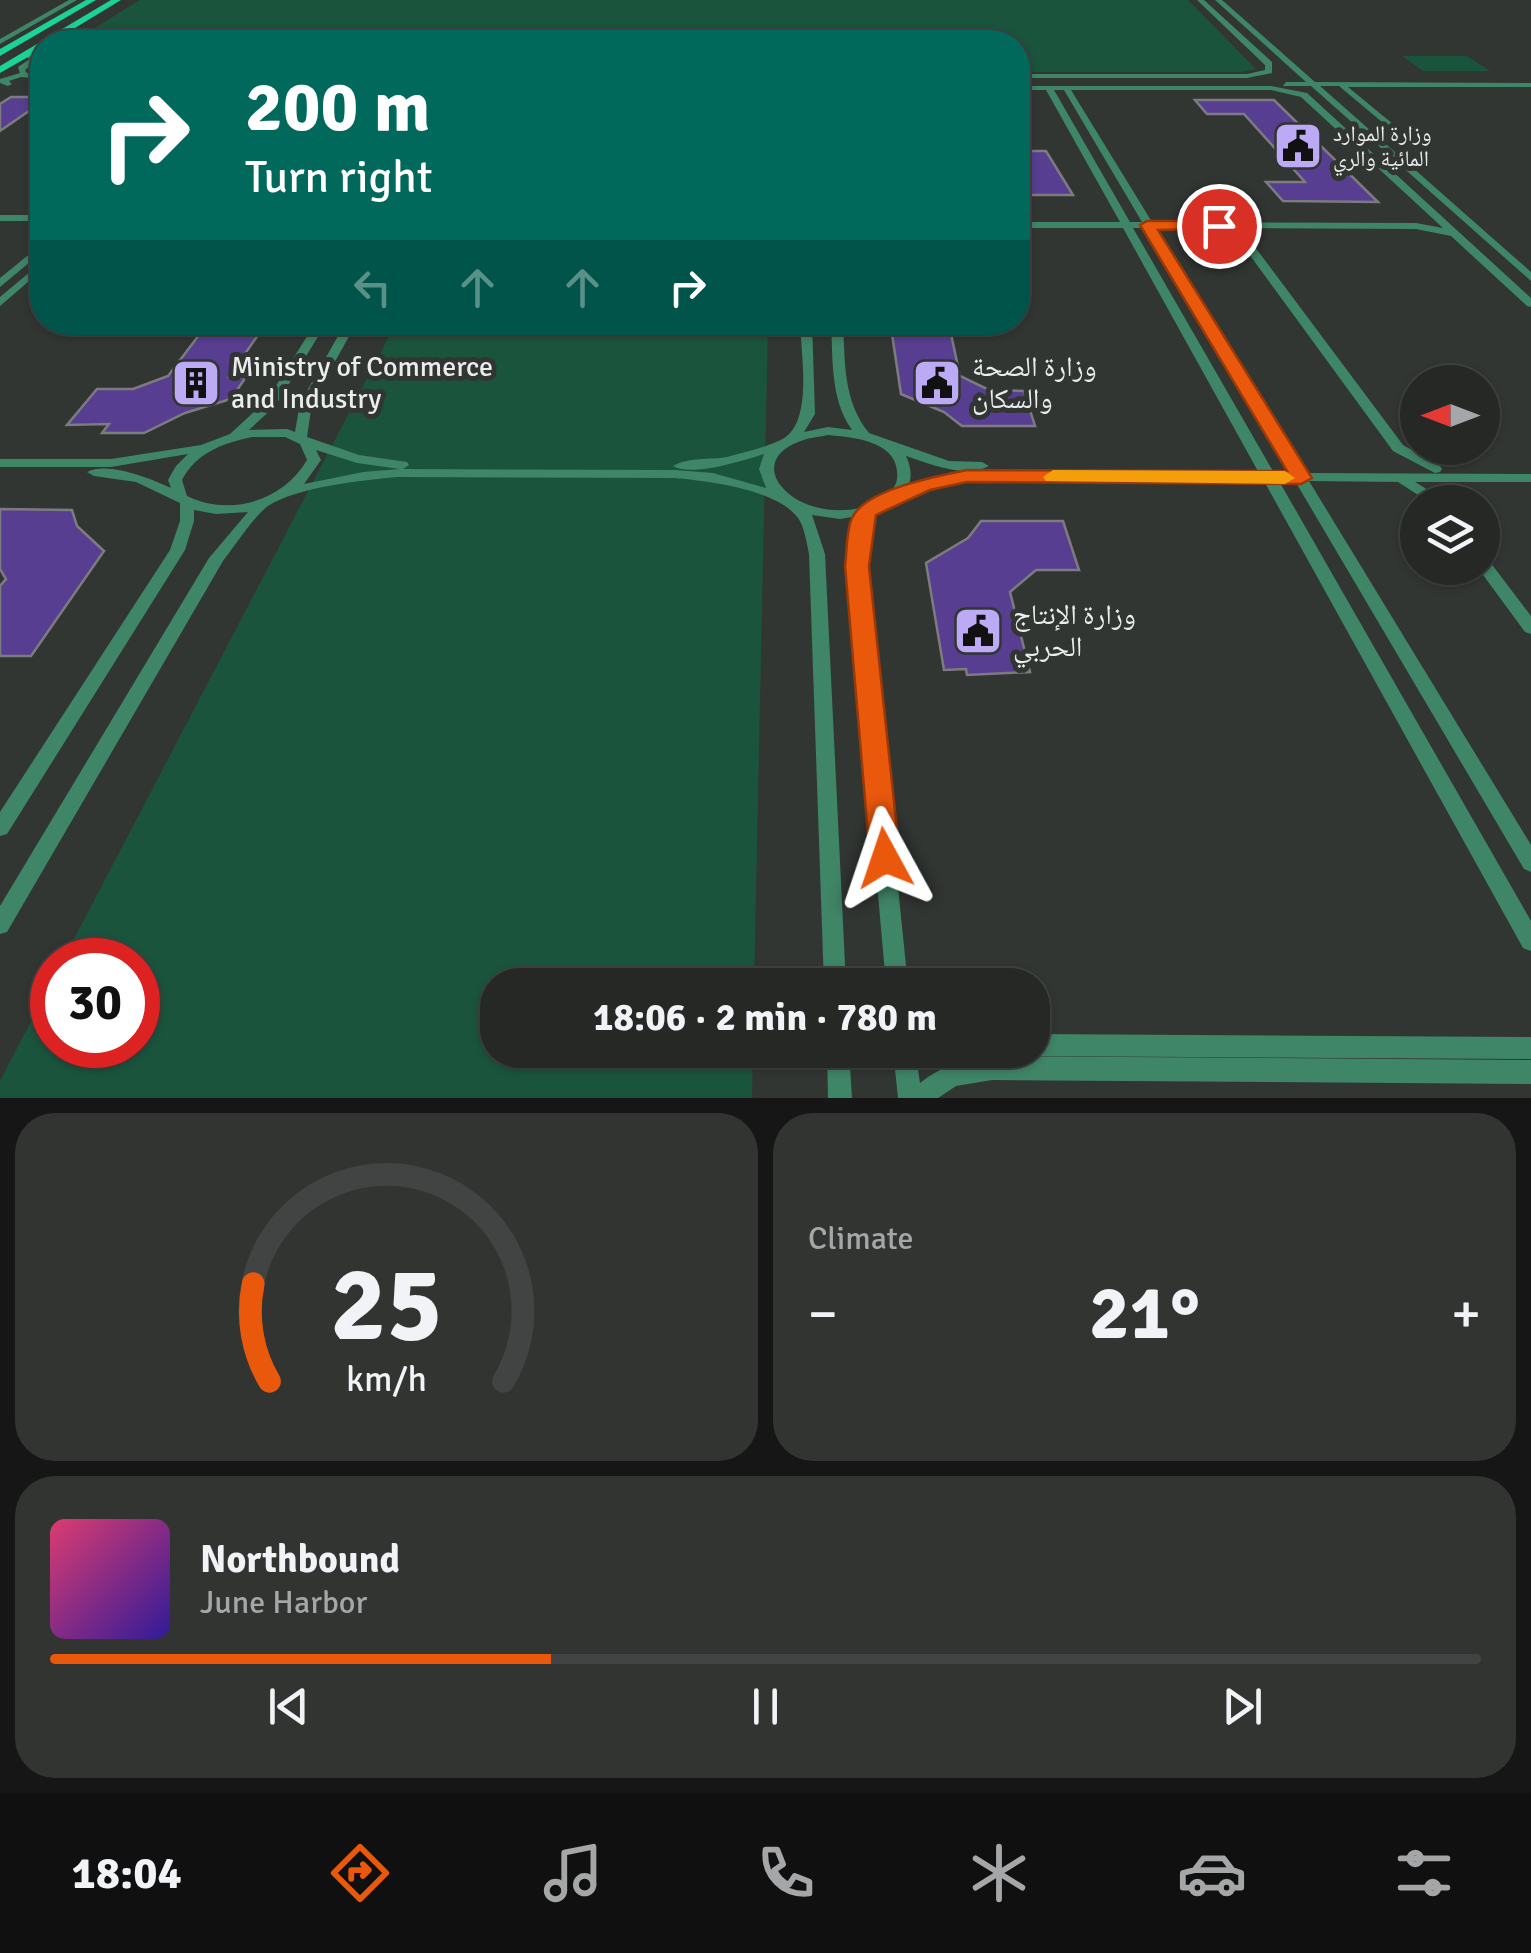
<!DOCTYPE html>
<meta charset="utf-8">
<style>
:root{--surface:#262826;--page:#323432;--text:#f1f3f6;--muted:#a4a6a7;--line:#424443;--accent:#ea580c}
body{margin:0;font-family:Signika,"Noto Naskh Arabic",sans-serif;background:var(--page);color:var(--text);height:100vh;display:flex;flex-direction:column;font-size:38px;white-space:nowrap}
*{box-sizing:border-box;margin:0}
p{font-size:32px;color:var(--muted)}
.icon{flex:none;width:55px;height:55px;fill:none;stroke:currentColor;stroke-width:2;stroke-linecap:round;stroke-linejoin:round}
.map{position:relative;height:1098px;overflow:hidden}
.panel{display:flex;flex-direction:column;gap:15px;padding:15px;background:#151615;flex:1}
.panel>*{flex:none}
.top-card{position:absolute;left:30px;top:30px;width:1000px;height:305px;border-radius:40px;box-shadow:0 2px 8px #0004,0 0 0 2px var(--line);background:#00695c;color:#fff;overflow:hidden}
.needle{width:65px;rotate:270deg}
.controls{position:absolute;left:1400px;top:365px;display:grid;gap:20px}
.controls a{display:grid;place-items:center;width:100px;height:100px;border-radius:50%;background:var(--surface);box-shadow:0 2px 8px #0004,0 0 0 2px var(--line);font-size:50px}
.speed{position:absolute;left:30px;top:938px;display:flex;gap:20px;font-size:50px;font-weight:700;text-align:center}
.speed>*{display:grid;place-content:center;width:130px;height:130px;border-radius:50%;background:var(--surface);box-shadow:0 2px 8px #0004,0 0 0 2px var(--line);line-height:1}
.speed .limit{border:15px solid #d22;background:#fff;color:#111}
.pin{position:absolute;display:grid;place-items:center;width:85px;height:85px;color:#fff;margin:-42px;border:5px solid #fff;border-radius:50%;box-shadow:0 2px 10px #0007}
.me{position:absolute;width:110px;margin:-55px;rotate:355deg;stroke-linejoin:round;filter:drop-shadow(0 0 8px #0008)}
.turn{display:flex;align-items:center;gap:35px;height:210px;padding:0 50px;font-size:45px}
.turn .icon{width:130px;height:130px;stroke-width:2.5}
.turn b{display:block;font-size:70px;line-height:85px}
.lanes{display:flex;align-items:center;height:95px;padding:0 50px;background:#0003;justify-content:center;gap:50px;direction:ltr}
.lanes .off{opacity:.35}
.big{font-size:75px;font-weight:700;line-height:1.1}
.panel .card{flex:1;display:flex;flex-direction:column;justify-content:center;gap:15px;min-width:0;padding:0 35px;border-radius:40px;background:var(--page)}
.panel .dial{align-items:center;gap:0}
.dial svg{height:260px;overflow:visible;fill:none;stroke:var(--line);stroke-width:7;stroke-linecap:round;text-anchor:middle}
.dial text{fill:var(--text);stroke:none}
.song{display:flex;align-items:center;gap:30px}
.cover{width:120px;height:120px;border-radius:15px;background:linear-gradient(135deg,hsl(340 70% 55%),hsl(250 70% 35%))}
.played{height:10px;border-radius:5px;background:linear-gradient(90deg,var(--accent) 35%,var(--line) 35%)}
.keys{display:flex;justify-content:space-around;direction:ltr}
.heat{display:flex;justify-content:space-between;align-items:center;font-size:55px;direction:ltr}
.panel .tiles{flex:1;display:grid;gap:15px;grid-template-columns:1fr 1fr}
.card:last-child{grid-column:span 2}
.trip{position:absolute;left:480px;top:968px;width:570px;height:100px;border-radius:40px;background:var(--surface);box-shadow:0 2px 8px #0004,0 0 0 2px var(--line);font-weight:700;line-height:100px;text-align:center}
.tab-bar{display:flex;height:160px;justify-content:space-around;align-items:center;background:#0f100f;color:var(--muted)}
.tab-bar .icon{width:70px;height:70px}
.tab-bar .selected{color:var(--accent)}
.tab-bar b{font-size:45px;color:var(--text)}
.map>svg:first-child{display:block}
.green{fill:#1b543d}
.building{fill:#583e90;stroke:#7c7b7f;stroke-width:2.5}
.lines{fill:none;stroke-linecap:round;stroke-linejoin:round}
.minor{fill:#3f8567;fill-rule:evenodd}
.major{fill:#1ad397;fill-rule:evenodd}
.route{fill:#ea580c;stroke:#983908;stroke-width:2.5}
.slow{fill:#f59e0b}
.labels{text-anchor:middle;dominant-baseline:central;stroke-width:10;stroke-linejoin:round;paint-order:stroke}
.far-poi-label{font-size:22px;fill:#ebedec;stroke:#323633;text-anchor:start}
.poi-label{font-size:28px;fill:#ebedec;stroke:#323633;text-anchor:start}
</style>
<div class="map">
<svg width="1531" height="1098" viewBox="0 0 1531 1098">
<rect width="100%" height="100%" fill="#323633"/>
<g class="green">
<path d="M140 0H1188L1256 69 1240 72H1018V42H72Z"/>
<path d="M1402 56H1467L1490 71H1423Z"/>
<path d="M396 323H768L754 985H498V1050H753L752 1098H0V1081L52 981V1045H138V960H63Z"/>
</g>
<g class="building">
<path d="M11 97H42V111H29L0 131V104Z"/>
<path d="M1195 100H1274L1378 202 1283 201 1266 182H1305L1244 114H1207Z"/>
<path d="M1018 151H1046L1073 195H1018Z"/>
<path d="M907 332 951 334 960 376 989 390 1024 391 1035 426H962L944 412 901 394 892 334Z"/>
<path d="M199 335H258L229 377H246L231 399 185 413 144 433H102L109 424 67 425 97 389H133L168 376Z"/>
<path d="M0 509 72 510 77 526 104 551 31 656H0V586L6 579 0 569Z"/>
<path d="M981 521H1063L1079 570H1036L1010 592 1030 672 967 675 966 669 944 670 926 563 968 538Z"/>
</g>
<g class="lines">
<g class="minor">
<path d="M69 0H77L0 44V39Z"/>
<path d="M1197 0H1204L1272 62V73L1247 78H1018V74H1247L1265 70V65Z"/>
<path d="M1215 0H1222L1315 82 1531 83V87H1348L1422 148V152L1419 153 1339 86H1320L1531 272V281L1311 86H1283L1286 82H1306Z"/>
<path d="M26 53 39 59 25 70 27 73 42 75V79L21 77 9 81 12 84 8 86 0 83V79L20 73 18 67 30 59 22 55Z"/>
<path d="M1018 86H1271L1307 93 1531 298V307L1527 306 1451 236 1416 229 1234 228 1246 235 1403 445 1440 466 1442 469 1440 472 1435 473 1393 451 1238 239 1220 228H1155L1304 473 1531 474V482H1415L1443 499 1445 502H1429L1398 482 1309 481 1531 845V872L1524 869 1295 481H1279L1531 921V951L1523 948 1264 481 967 480 940 485 873 513 868 521 865 565 908 985H886L849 565 854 521 857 516 840 519 812 515 825 554 846 985H824L809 554C807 544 805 532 801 523 785 490 708 481 675 478L398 477C363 480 297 487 268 506 255 515 234 547 223 561L7 932 0 934V906L209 558 248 512 216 514 194 510V521L185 550 7 834 0 836V812L170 550 180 521V503L136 482 94 476 87 472C107 461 150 478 171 488L168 480 176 466 188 454 111 467H0V459H111L201 445 230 434 267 400 316 322H327L276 405 249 430 287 429 295 432 300 403 346 322H357L312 403 307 437 359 455 407 462 409 465 403 469 675 470 713 473 766 488 759 469 764 454C742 461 692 477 673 466 688 457 710 460 727 457 741 453 776 445 787 436 812 415 801 354 800 322H812L815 414 804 432 828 427 852 430C830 399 833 359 831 322H843C845 362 843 401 869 433L949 461 982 462 989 466C966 479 930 464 906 456 911 467 913 477 907 489L932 478 967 472 1259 473 1123 228H1018V222H1120L1046 90H1018ZM1054 90H1064L1142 222H1130ZM1071 90H1271L1301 97 1443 228 1416 223 1152 222ZM1133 228H1145L1290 473H1274ZM828 435C852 437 895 441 897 471 898 480 896 486 890 492 866 517 814 515 789 494 766 475 770 453 798 442 807 438 818 437 828 435ZM252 437H285L300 444 307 460C283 501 230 517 187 496L182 480C196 453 223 443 252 437ZM316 450 357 463 400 469 363 472 304 484 321 460Z"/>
<rect x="0" y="215" width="42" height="6"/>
<path d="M42 244V252L0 287V278Z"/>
<path d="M42 262V270L0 306V297Z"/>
<path d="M1482 557 1487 558 1531 616V634L1525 632 1478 568H1482Z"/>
<path d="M1032 1034 1531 1037V1059L1032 1056 1023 1050H1032Z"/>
<path d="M827 1050H849L852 1098H828Z"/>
<path d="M893 1050H915L920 1083C941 1066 965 1059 992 1056L1531 1060V1084L992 1080 956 1086 938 1098H898Z"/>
</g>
<g class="major">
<path d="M86 0H96L0 56V49Z"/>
<path d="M111 0H121L52 42H42V49L0 73V66Z"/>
</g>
</g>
<path class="route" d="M1219 221 1225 222V229L1158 230 1312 478 1301 484 967 482 930 490 876 515 869 566 900 858 896 867 885 870 874 867 870 858 845 566C847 551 846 531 852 518 865 489 938 476 967 470L1287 471 1140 225 1147 221Z"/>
<path class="slow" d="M1053 470 1285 471 1295 478 1285 484 1046 481 1043 477Z"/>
<defs>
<g id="civic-square" transform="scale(2.5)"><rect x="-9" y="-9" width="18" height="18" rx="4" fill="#bcaaf5" stroke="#323633"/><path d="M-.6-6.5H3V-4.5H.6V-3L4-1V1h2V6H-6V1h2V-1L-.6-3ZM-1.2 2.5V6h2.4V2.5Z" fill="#111"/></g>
<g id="building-square" transform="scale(2.5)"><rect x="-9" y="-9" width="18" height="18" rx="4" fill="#bcaaf5" stroke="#323633"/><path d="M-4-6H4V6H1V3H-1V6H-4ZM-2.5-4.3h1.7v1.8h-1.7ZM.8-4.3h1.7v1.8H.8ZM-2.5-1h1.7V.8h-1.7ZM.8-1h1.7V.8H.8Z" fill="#111"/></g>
</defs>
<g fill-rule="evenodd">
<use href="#civic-square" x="1298" y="146"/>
<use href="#building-square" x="196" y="383"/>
<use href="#civic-square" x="937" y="383"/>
<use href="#civic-square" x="978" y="631"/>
</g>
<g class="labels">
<g class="far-poi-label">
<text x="1333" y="133">وزارة الموارد<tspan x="1333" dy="25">المائية والري</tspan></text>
</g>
<g class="poi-label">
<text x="231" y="367">Ministry of Commerce<tspan x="231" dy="32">and Industry</tspan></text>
<text x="972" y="367">وزارة الصحة<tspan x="972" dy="32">والسكان</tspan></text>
<text x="1013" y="615">وزارة الإنتاج<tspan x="1013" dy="32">الحربي</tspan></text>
</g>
</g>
</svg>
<div class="controls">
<a><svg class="needle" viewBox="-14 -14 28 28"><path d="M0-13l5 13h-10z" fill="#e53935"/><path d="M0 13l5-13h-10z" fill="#a4a6a7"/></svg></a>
<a><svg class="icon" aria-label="layers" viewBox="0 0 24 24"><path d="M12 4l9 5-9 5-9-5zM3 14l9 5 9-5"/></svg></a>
</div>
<div class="speed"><div class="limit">30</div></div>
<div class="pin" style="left:1219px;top:226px;background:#d93025"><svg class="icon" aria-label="arrive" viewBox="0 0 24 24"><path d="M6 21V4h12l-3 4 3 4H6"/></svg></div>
<svg class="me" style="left:885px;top:858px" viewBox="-20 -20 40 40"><path d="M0-17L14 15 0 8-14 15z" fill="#ea580c" stroke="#fff" stroke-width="4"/></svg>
<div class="trip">18:06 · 2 min · 780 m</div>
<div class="top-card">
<div class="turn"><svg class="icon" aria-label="right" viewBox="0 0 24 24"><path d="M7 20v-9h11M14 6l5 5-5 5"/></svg><div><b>200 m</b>Turn right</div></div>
<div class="lanes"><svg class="icon off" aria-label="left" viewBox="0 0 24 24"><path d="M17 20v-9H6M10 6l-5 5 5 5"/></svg><svg class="icon off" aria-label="ahead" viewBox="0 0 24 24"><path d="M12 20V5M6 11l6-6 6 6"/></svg><svg class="icon off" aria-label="ahead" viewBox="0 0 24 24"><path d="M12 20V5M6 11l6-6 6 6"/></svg><svg class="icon" aria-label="right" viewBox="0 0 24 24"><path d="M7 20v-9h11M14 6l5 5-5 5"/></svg></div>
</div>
</div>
<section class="panel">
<div class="tiles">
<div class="card dial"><svg viewBox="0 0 100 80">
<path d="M14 69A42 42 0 1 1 86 69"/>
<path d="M14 69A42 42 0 0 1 9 39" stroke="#ea580c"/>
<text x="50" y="56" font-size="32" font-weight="700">25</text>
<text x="50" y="72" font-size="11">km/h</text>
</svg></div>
<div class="card"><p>Climate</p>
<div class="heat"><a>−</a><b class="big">21°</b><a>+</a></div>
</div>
<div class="card">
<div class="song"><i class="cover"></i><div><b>Northbound</b><p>June Harbor</p></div></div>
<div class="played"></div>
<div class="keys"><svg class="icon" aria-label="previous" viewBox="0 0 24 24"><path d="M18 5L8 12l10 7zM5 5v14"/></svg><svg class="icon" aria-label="pause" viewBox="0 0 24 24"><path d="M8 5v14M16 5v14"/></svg><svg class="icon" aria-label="next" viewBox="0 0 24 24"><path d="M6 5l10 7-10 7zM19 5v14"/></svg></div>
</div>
</div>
</section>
<nav class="tab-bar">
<b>18:04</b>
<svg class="icon selected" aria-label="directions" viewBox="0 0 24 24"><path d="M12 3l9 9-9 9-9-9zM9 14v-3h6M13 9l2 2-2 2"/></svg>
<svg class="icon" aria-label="music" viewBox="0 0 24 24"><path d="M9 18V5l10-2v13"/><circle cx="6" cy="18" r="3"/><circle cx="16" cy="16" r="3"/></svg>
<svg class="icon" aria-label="phone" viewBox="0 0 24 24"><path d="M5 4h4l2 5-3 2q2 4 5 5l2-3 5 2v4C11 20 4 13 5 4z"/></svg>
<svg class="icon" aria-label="climate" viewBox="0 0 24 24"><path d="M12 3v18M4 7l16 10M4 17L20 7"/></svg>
<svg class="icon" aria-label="car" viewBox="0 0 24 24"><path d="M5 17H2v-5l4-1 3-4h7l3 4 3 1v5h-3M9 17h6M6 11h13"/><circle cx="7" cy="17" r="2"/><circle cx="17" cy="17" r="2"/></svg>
<svg class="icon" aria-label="filters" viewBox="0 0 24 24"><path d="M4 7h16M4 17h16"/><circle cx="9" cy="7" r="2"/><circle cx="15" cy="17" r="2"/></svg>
</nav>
